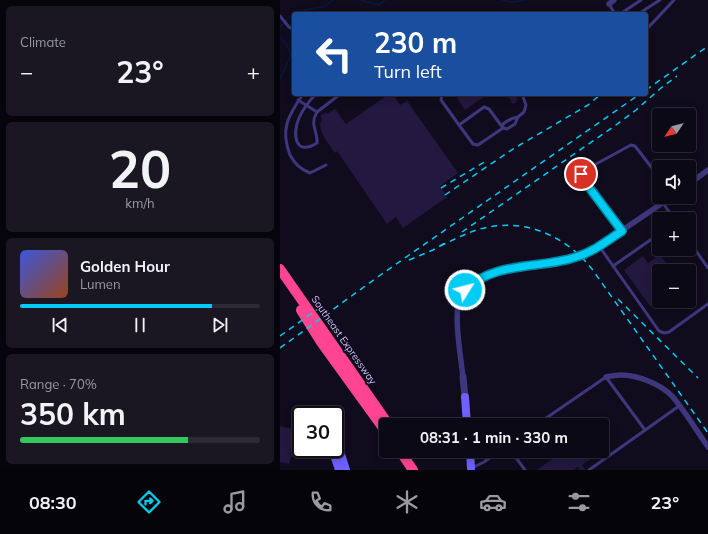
<!DOCTYPE html>
<meta charset="utf-8">
<style>
:root{--surface:#0c0916;--page:#1a1723;--text:#f1f3f6;--muted:#9a9aa1;--line:#2c2a35;--accent:#00ccf4}
body{margin:0;font-family:Mulish,sans-serif;background:var(--page);color:var(--text);height:100vh;display:flex;flex-direction:column;font-size:15px;white-space:nowrap}
*{box-sizing:border-box;margin:0}
p{font-size:13px;color:var(--muted)}
.icon{flex:none;width:22px;height:22px;fill:none;stroke:currentColor;stroke-width:2;stroke-linecap:round;stroke-linejoin:round}
.map{position:relative;flex:1;overflow:hidden}
.drawer{display:flex;flex-direction:column;gap:6px;padding:6px;background:#07050c;width:280px}
.drawer>*{flex:none}
.banner{position:absolute;left:12px;top:12px;width:356px;height:84px;border-radius:4px;box-shadow:0 2px 10px #0003,0 0 0 1px var(--line);background:#1a4fa0;color:#fff;overflow:hidden}
.needle{width:26px;rotate:235deg}
.tools{position:absolute;left:372px;top:108px;display:grid;gap:8px}
.tools a{display:grid;place-items:center;width:44px;height:44px;border-radius:4px;background:var(--surface);box-shadow:0 2px 10px #0003,0 0 0 1px var(--line);font-size:20px}
.speed{position:absolute;left:12px;top:406px;display:flex;gap:8px;font-size:20px;font-weight:700;text-align:center}
.speed>*{display:grid;place-content:center;width:52px;height:52px;border-radius:50%;background:var(--surface);box-shadow:0 2px 10px #0003,0 0 0 1px var(--line);line-height:1}
.speed .limit{border:2px solid #111;border-radius:6px;background:#fff;color:#111}
.pin{position:absolute;display:grid;place-items:center;width:34px;height:34px;color:#fff;margin:-17px;border:2px solid #fff;border-radius:50%;box-shadow:0 1px 4px #0007}
.me{position:absolute;width:44px;margin:-22px;rotate:54deg;stroke-linejoin:round;filter:drop-shadow(0 0 3px #0008)}
.turn{display:flex;align-items:center;gap:14px;height:84px;padding:0 16px;font-size:18px}
.turn .icon{width:52px;height:52px;stroke-width:2.5}
.turn b{display:block;font-size:28px;line-height:34px}
.big{font-size:30px;font-weight:700;line-height:1.1}
.drawer .widget{flex:1;display:flex;flex-direction:column;justify-content:center;gap:6px;min-width:0;padding:0 14px;border-radius:6px;background:var(--page)}
.drawer .dial{align-items:center;gap:0}
.dial b{font-size:52px;line-height:1}
.song{display:flex;align-items:center;gap:12px}
.cover{width:48px;height:48px;border-radius:6px;background:linear-gradient(135deg,hsl(230 70% 55%),hsl(20 70% 35%))}
.played{height:4px;border-radius:2px;background:linear-gradient(90deg,var(--accent) 80%,var(--line) 80%)}
.keys{display:flex;justify-content:space-around;direction:ltr}
.heat{display:flex;justify-content:space-between;align-items:center;font-size:22px;direction:ltr}
.charge{height:6px;border-radius:3px;background:linear-gradient(90deg,#34c759 70%,var(--line) 0)}
.trip{position:absolute;left:99px;top:418px;width:230px;height:40px;border-radius:4px;background:var(--surface);box-shadow:0 2px 10px #0003,0 0 0 1px var(--line);font-weight:700;line-height:40px;text-align:center}
.dock{display:flex;height:64px;justify-content:space-around;align-items:center;background:#050409;color:var(--muted)}
.dock .icon{width:28px;height:28px}
.dock .selected{color:var(--accent)}
.dock b{font-size:18px;color:var(--text)}
main{display:flex;flex:1;min-height:0}
.map>svg:first-child{display:block}
.lines{fill:none;stroke-linecap:round;stroke-linejoin:round}
.stream{stroke:#08173b;stroke-width:1.5}
.building{fill:#23183f}
.service{stroke:#3e377e;stroke-width:3}
.minor{stroke:#3e377e;stroke-width:5.5}
.tertiary{stroke:#3e377e;stroke-width:7}
.secondary{stroke:#6f60ff;stroke-width:8}
.motorway{stroke:#ff4491;stroke-width:10}
.rail{stroke:#00ccf4;stroke-width:1.5;stroke-dasharray:6 5;stroke-linecap:butt}
.route-casing{stroke:#00859f;stroke-width:10}
.route{stroke:#00ccf4;stroke-width:7}
.labels{text-anchor:middle;dominant-baseline:central;stroke-width:4;stroke-linejoin:round;paint-order:stroke}
.street-label{font-size:10px;fill:#d3c9ff;stroke:#100c1e}
</style>
<main>
<section class="drawer">
<div class="widget"><p>Climate</p>
<div class="heat"><a>−</a><b class="big">23°</b><a>+</a></div>
</div>
<div class="widget dial"><b>20</b><p>km/h</p></div>
<div class="widget">
<div class="song"><i class="cover"></i><div><b>Golden Hour</b><p>Lumen</p></div></div>
<div class="played"></div>
<div class="keys"><svg class="icon" aria-label="previous" viewBox="0 0 24 24"><path d="M18 5L8 12l10 7zM5 5v14"/></svg><svg class="icon" aria-label="pause" viewBox="0 0 24 24"><path d="M8 5v14M16 5v14"/></svg><svg class="icon" aria-label="next" viewBox="0 0 24 24"><path d="M6 5l10 7-10 7zM19 5v14"/></svg></div>
</div>
<div class="widget"><p>Range · 70%</p><b class="big">350 km</b><div class="charge"></div></div>
</section>
<div class="map">
<svg width="428" height="470" viewBox="0 0 428 470">
<rect width="100%" height="100%" fill="#100c1e"/>
<g class="lines">
<g class="stream">
<path d="M81 0 99 5 105 0"/>
<path d="M221 0 233 2 245 0"/>
<path d="M15 14 28 9 43 7 53 0"/>
<path d="M0 27 11 16 14 14"/>
<path d="M0 37C6 42 9 47 11 55L0 79"/>
</g>
</g>
<g class="building">
<path d="M109 94H113L120 105 127 101 178 173 160 186 167 197 123 228 116 217 107 224 57 151 55 153 45 139 41 130 40 124 42 118 40 116 46 112 47 114 55 109 66 124Z"/>
<path d="M182 94H208L185 110 177 98Z"/>
<path d="M226 94H234L238 100 233 104Z"/>
<path d="M380 255 392 271H379V300L370 306 344 270 363 256 368 263Z"/>
<path d="M0 426 13 429 11 437H13L11 445H12L10 454H12L9 464 0 462Z"/>
<path d="M275 451H310L314 457 302 465 305 470H300L298 467 294 470H257L275 457 272 453Z"/>
</g>
<g class="lines">
<g class="service">
<path d="M329 4 335 14"/>
<path d="M340 14 361 0"/>
<path d="M358 14 380 0"/>
<path d="M0 16 9 27 14 30"/>
<path d="M366 30 394 0"/>
<path d="M23 94C8 116 0 129 10 155 15 164 20 169 30 173L46 165"/>
<path d="M36 94C29 101 23 109 19 118 12 134 15 157 37 143 38 131 29 125 37 112"/>
<path d="M80 94H84"/>
<path d="M162 94 161 100 179 125"/>
<path d="M18 100 37 112 59 95V94"/>
<path d="M204 107 209 109 223 128 198 145 193 144 179 125Z"/>
<path d="M238 117C231 118 228 120 223 124V128L227 129 235 124 238 117 244 112 246 105 242 94"/>
<path d="M383 203 394 219"/>
<path d="M341 230 301 178V174L305 170 351 145 355 146 379 177"/>
<path d="M409 241 428 268"/>
<path d="M319 246 379 331 384 333 389 332 428 304"/>
<path d="M333 266 379 234"/>
<path d="M256 425 326 377 365 430"/>
<path d="M231 451 245 470"/>
<path d="M192 468 204 462 219 451"/>
<path d="M309 470 399 406"/>
</g>
<g class="minor">
<path d="M329 4 334 0"/>
<path d="M409 184 428 170"/>
<path d="M183 377C181 358 173 314 180 298 198 262 264 268 297 257 312 252 325 242 338 233 356 221 374 209 391 197"/>
<path d="M326 377C331 376 336 375 341 375 358 375 380 384 392 396 405 411 416 430 428 447"/>
</g>
<path class="tertiary" d="M183 377 185 397"/>
<g class="secondary">
<path d="M185 397 187 425"/>
<path d="M55 435 66 470"/>
<path d="M52 449 59 470"/>
<path d="M190 451 191 468"/>
</g>
<g class="motorway">
<path d="M0 269 109 425"/>
<path d="M21 310 41 342 106 432"/>
<path d="M120 451 133 470"/>
</g>
<g class="rail">
<path d="M366 90 428 46"/>
<path d="M161 188 206 161"/>
<path d="M165 195 233 149 308 105 321 94"/>
<path d="M182 232 336 125 356 110 381 88 397 76"/>
<path d="M160 246C173 240 186 233 200 229 243 217 285 235 312 269L428 433"/>
<path d="M129 260 153 250 165 243"/>
<path d="M338 299 418 378"/>
<path d="M0 336 42 306"/>
<path d="M0 348 99 276 360 94"/>
</g>
</g>
<g class="lines">
<g class="route-casing">
<path id="route" d="M185 290C214 261 261 269 296 257 313 252 327 241 342 231L302 178 301 174"/>
</g>
<use href="#route" class="route"/>
</g>
<g class="labels">
<g class="street-label">
<text transform="translate(64 340) rotate(55)">Southeast Expressway</text>
</g>
</g>
</svg>
<div class="tools">
<a><svg class="needle" viewBox="-14 -14 28 28"><path d="M0-13l5 13h-10z" fill="#e53935"/><path d="M0 13l5-13h-10z" fill="#9a9aa1"/></svg></a>
<a><svg class="icon" aria-label="sound" viewBox="0 0 24 24"><path d="M4 9h4l5-4v14l-5-4H4zM17 9q2 3 0 6"/></svg></a>
<a>+</a>
<a>−</a>
</div>
<div class="speed"><div class="limit">30</div></div>
<div class="pin" style="left:301px;top:174px;background:#d93025"><svg class="icon" aria-label="arrive" viewBox="0 0 24 24"><path d="M6 21V4h12l-3 4 3 4H6"/></svg></div>
<svg class="me" style="left:185px;top:290px" viewBox="-20 -20 40 40"><circle r="17" fill="#00ccf4" stroke="#fff" stroke-width="3"/><path d="M0-11L8 9 0 5-8 9z" fill="#fff"/></svg>
<div class="trip">08:31 · 1 min · 330 m</div>
<div class="banner">
<div class="turn"><svg class="icon" aria-label="left" viewBox="0 0 24 24"><path d="M17 20v-9H6M10 6l-5 5 5 5"/></svg><div><b>230 m</b>Turn left</div></div>
</div>
</div>
</main>
<nav class="dock">
<b>08:30</b>
<svg class="icon selected" aria-label="directions" viewBox="0 0 24 24"><path d="M12 3l9 9-9 9-9-9zM9 14v-3h6M13 9l2 2-2 2"/></svg>
<svg class="icon" aria-label="music" viewBox="0 0 24 24"><path d="M9 18V5l10-2v13"/><circle cx="6" cy="18" r="3"/><circle cx="16" cy="16" r="3"/></svg>
<svg class="icon" aria-label="phone" viewBox="0 0 24 24"><path d="M5 4h4l2 5-3 2q2 4 5 5l2-3 5 2v4C11 20 4 13 5 4z"/></svg>
<svg class="icon" aria-label="climate" viewBox="0 0 24 24"><path d="M12 3v18M4 7l16 10M4 17L20 7"/></svg>
<svg class="icon" aria-label="car" viewBox="0 0 24 24"><path d="M5 17H2v-5l4-1 3-4h7l3 4 3 1v5h-3M9 17h6M6 11h13"/><circle cx="7" cy="17" r="2"/><circle cx="17" cy="17" r="2"/></svg>
<svg class="icon" aria-label="filters" viewBox="0 0 24 24"><path d="M4 7h16M4 17h16"/><circle cx="9" cy="7" r="2"/><circle cx="15" cy="17" r="2"/></svg>
<b>23°</b>
</nav>
